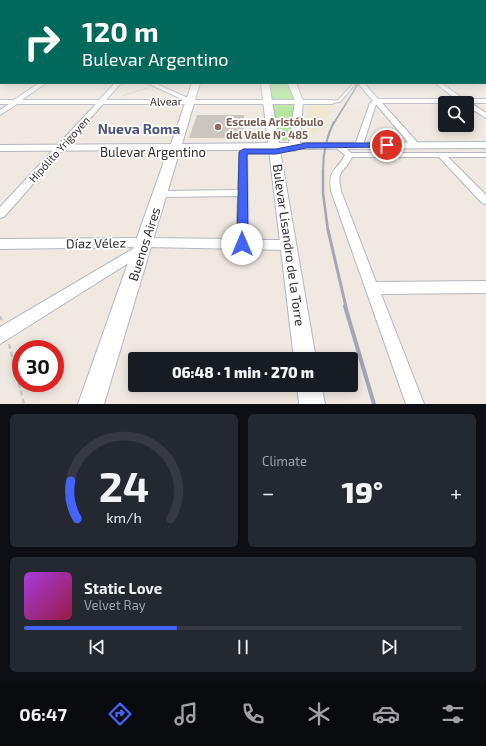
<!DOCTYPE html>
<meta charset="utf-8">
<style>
:root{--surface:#171b24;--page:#242831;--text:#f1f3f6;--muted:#9ea1a6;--line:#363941;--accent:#4264fb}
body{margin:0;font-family:"Exo 2",sans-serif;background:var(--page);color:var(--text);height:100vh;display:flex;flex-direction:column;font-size:15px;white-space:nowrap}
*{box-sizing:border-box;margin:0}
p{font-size:13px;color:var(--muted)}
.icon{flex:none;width:22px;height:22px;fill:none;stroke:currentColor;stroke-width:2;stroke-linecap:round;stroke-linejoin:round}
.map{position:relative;height:404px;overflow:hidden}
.drawer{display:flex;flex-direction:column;gap:10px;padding:10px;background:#0d0f14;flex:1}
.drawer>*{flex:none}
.guide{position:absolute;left:0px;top:0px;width:486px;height:84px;box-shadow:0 2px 10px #0003;background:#00695c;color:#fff;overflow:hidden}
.fabs{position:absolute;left:438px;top:96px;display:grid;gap:8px}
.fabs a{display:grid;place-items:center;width:36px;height:36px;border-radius:4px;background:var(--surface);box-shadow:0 2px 10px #0003;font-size:20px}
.speed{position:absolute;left:12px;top:340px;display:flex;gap:8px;font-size:20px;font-weight:700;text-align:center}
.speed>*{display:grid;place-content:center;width:52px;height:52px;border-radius:50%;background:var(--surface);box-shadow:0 2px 10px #0003;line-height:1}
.speed .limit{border:6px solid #d22;background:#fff;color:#111}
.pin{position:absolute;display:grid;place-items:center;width:34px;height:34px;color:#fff;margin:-17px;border:2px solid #fff;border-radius:50%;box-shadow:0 1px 4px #0007}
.me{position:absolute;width:44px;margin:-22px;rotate:0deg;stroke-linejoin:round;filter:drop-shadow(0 0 3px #0008)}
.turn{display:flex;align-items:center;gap:14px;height:84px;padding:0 16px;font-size:18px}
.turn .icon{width:52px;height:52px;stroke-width:2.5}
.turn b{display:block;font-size:28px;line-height:34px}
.big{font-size:30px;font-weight:800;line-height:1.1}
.drawer .tile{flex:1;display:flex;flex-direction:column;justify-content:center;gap:6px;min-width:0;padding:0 14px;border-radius:6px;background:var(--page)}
.drawer .dial{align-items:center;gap:0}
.dial svg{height:104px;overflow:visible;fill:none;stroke:var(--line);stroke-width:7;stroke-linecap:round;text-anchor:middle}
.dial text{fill:var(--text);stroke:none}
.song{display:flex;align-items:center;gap:12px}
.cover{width:48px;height:48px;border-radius:6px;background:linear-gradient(135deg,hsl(280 70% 55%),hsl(340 70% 35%))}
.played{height:4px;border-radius:2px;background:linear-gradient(90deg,var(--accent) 35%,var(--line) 35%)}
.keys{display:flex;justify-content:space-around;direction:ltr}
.heat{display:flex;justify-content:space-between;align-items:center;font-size:22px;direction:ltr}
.drawer .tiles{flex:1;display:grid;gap:10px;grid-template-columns:1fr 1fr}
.tile:last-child{grid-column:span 2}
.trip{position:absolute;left:128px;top:352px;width:230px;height:40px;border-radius:4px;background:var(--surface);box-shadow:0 2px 10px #0003;font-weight:800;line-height:40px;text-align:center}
.menu{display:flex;height:64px;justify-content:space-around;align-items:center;background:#090b0e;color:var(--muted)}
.menu .icon{width:28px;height:28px}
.menu .active{color:var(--accent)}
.menu b{font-size:18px;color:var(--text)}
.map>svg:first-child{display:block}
.education{fill:#f0e6d1}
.green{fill:#b6e59e}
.building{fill:#cbc7bf}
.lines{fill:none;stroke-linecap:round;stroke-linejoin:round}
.lane-casing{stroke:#b4b7c1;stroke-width:2}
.street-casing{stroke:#b4b7c1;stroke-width:2}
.secondary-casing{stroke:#b4b7c1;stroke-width:2}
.path-far1{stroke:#c9c9c9;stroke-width:1;stroke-dasharray:1.5 1;stroke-linecap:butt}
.path{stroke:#c9c9c9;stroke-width:2.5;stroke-dasharray:5 3;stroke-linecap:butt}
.lane{fill:#fff;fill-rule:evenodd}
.street{fill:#fff;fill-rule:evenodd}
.secondary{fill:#fff;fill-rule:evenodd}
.rail-far5{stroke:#a3a6b8;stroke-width:1}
.rail-far4{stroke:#a3a6b8;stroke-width:1.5}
.rail-far3{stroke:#a3a6b8;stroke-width:2}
.rail-far2{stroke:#a3a6b8;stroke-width:2.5}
.rail-far1{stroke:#a3a6b8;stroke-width:3}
.rail{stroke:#a3a6b8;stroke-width:4}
.route{fill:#4264fb;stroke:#2b41a3}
.education-dot{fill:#8d6e63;stroke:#fff;stroke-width:1.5}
.labels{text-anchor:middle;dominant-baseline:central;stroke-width:3.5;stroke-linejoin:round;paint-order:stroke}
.far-street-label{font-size:11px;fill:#2e2e2e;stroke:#fff}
.far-education-label{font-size:11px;font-weight:bold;fill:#785e54;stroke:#fff;text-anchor:start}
.street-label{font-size:13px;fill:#2e2e2e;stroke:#fff}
.far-district-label{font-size:14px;font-weight:bold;fill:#4d5680;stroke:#fff}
</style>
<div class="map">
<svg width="486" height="404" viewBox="0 0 486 404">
<rect width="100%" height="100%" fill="#efe9e1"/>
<path class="education" d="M308 104H336L317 134 305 133Z"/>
<g class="green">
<path d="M267 83H289L296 100H271Z"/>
<path d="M271 103H295L290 139 284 141 278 140Z"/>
</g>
<path class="building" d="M197 115H244V138H189Z"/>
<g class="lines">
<g class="lane-casing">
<path id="lane" d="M354 83H356L340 102 331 103V101L338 100Z"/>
</g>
<g class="street-casing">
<g id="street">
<rect x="485" y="67" width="1" height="3"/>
<path d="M39 83H46L22 100H99L115 83H121L106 100H184L147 83H154L188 98V100H332L335 102 332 104H103L4 217 0 218V207L96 104H17L0 115V110L9 104H0V100H14Z"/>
<path d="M358 83H364L378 99H456L435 83H441L464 99H486V103H471L486 113V118L467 106V103H382L418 143 419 145 415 147H412L376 104 363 145 362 147H356L355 145 370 103 373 101Z"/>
<path d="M335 143H341L351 153H486V157H448L486 195V204L482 203 439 157H352C344 175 336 167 341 191L376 282 486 281V293L381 294 424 404H406L331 191C328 167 336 173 345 155L335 147Z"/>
<path d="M240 150H246L247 152 248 240H288L292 242 294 245 292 248 288 250 147 247 148 249 146 252 0 344V327L136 247 0 249V239L144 238 236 239 238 196 161 197 156 194 161 191 238 190Z"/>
</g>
</g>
<g class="secondary-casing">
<g id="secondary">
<path d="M192 83H200L182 144 268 143 261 83H269L279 143H289L295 101 288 83H296L303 101 300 143 486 142V148L299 149 294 151 280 150 316 359H294L269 150H180L104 404H78L168 150 0 151V145L171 144Z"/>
<path d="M297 385H321L325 404H299Z"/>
</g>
</g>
<path class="path-far1" d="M122 96 147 88"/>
<g class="path">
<path d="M0 316 2 321"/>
<path d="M9 344 24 404"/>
</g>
<use href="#lane" class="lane"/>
<use href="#street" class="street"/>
<use href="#secondary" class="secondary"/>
<path class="rail-far5" d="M357 85 359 83"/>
<path class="rail-far4" d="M334 123 358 84"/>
<path class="rail-far3" d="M323 171C323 154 326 137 334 122"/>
<path class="rail-far2" d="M323 170V193L328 231"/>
<path class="rail-far1" d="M328 230 346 307"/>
<path class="rail" d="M345 306 374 404"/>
</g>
<linearGradient id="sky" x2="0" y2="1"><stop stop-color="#7abfeb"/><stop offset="0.49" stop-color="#f8f5f2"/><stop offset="1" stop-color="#f8f5f2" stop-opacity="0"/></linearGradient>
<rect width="486" height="112" fill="url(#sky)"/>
<path class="route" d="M306 143H387L391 145 387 147 306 148 276 154H247L248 244 246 247H239L237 244 239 152 243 149H276Z"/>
<circle class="education-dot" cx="218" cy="127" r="4"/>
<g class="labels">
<g class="far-street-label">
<text transform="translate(166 101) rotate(-1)">Alvear</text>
<text transform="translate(59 149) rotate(-48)">Hipólito Yrigoyen</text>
</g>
<g class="far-education-label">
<text x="226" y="121">Escuela Aristóbulo<tspan x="226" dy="13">del Valle Nº 485</tspan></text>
</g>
<g class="street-label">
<text x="153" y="152">Bulevar Argentino</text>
<text transform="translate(96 243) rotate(-1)">Díaz Vélez</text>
<text transform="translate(144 244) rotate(-72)">Buenos Aires</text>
<text transform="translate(289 245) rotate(82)">Bulevar Lisandro de la Torre</text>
</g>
<g class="far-district-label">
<text x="139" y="128">Nueva Roma</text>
</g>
</g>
</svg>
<div class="fabs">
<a><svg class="icon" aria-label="search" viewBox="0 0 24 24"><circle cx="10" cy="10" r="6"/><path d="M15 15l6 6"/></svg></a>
</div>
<div class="speed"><div class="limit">30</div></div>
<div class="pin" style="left:387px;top:145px;background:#d93025"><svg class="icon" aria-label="arrive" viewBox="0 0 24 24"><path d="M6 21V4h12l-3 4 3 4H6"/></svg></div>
<svg class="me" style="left:242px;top:244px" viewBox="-20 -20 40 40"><circle r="19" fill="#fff"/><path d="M0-13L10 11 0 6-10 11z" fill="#4264fb"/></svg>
<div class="trip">06:48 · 1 min · 270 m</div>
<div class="guide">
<div class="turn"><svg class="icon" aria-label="right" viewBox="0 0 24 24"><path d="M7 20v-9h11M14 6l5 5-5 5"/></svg><div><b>120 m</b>Bulevar Argentino</div></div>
</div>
</div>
<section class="drawer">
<div class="tiles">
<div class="tile dial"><svg viewBox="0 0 100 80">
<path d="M14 69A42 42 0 1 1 86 69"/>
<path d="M14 69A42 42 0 0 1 9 40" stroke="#4264fb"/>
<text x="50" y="56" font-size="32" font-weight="700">24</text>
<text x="50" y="72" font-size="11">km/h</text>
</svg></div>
<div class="tile"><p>Climate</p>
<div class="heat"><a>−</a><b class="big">19°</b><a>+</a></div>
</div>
<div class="tile">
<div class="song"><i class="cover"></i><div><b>Static Love</b><p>Velvet Ray</p></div></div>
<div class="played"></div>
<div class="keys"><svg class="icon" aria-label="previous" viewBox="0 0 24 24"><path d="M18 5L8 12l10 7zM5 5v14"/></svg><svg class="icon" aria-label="pause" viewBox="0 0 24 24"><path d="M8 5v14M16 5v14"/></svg><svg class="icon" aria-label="next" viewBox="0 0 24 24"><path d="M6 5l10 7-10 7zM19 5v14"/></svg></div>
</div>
</div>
</section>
<nav class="menu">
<b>06:47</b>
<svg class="icon active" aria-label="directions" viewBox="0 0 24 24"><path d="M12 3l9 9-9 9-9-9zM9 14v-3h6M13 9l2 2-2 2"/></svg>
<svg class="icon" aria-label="music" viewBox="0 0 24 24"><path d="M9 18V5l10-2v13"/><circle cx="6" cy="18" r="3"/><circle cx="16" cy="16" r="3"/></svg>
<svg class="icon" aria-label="phone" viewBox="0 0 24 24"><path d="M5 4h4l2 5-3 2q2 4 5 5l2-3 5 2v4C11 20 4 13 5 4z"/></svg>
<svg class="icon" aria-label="climate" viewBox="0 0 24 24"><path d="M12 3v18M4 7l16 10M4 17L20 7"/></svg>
<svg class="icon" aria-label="car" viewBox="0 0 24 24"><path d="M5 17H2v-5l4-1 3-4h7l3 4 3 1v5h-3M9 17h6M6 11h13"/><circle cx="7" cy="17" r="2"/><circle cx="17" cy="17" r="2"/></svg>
<svg class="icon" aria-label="filters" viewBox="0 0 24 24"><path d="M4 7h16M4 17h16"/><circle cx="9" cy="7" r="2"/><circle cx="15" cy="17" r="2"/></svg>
</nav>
